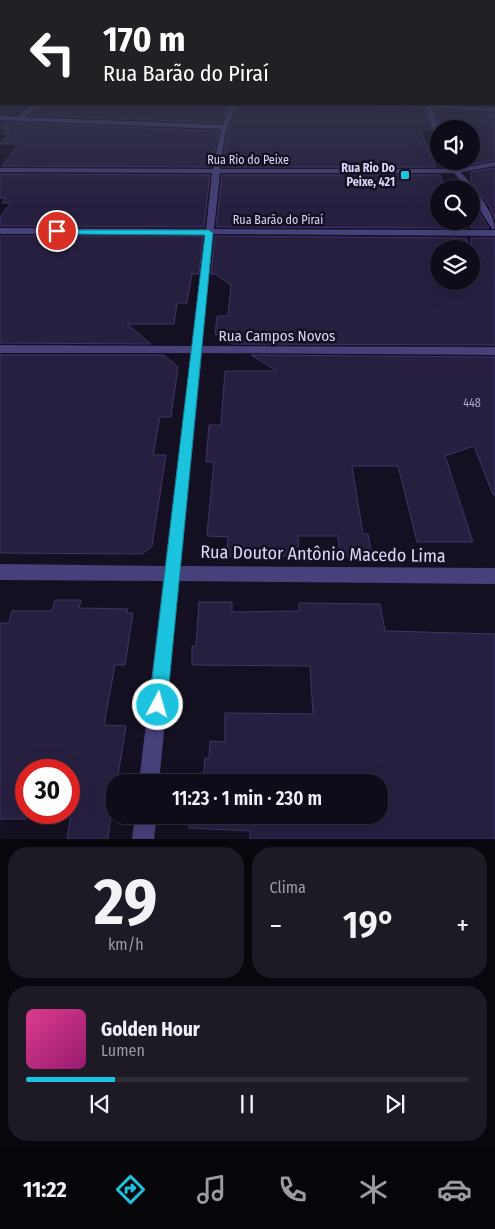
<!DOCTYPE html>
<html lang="pt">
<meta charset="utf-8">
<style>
:root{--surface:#0f0c19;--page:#1d1a26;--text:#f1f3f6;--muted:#9b9ba2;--line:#2f2c38;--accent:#1cc3df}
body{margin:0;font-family:"Fira Sans Condensed",sans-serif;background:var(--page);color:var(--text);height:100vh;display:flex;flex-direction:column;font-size:19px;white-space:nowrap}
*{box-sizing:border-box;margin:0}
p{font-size:16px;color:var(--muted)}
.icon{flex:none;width:28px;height:28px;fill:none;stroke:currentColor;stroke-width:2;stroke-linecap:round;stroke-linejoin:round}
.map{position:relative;height:839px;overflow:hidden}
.panel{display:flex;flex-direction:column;gap:8px;padding:8px;background:#08070e;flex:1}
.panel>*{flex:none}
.hud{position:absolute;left:0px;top:0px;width:495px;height:105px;box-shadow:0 5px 20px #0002,0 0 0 1px var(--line);background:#202124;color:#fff;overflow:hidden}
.controls{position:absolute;left:430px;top:120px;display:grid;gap:10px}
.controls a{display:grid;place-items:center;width:50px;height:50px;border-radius:50%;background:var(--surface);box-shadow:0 5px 20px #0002,0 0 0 1px var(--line);font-size:25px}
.speed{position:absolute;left:15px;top:759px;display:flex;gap:10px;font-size:25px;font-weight:700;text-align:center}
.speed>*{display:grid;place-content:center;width:65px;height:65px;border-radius:50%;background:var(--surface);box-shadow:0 5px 20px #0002,0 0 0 1px var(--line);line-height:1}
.speed .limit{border:8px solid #d22;background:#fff;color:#111}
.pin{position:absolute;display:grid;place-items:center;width:42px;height:42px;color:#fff;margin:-21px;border:2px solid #fff;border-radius:50%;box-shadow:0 1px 5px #0007}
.me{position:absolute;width:55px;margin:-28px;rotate:6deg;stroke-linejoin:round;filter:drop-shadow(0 0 4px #0008)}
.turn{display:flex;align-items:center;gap:18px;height:105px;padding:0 20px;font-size:22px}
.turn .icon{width:65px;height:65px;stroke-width:2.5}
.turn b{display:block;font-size:35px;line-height:42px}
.big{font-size:38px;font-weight:600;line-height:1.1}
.panel .card{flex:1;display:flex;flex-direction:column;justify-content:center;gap:8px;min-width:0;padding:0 18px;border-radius:20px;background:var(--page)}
.panel .dial{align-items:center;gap:0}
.dial b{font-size:65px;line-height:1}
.song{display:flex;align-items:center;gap:15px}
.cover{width:60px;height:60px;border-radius:8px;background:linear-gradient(135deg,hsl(330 70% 55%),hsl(320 70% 35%))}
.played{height:5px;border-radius:2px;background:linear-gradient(90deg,var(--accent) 20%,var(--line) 20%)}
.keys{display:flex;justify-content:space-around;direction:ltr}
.heat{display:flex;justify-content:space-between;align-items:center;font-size:28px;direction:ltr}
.panel .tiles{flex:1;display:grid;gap:8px;grid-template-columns:1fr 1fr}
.card:last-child{grid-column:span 2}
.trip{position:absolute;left:106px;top:774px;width:282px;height:50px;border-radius:20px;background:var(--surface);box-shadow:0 5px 20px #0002,0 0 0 1px var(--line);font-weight:600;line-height:50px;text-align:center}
.tabs{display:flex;height:80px;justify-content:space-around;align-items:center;background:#06050a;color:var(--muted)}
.tabs .icon{width:35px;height:35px}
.tabs .current{color:var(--accent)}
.tabs b{font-size:22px;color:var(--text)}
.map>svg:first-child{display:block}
.building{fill:#271f40;stroke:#413469}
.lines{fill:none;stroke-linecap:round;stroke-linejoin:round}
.minor{fill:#46417a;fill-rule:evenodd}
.route{fill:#1cc3df;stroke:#127f91}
.poi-dot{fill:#1cc3df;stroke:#141021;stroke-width:2}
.labels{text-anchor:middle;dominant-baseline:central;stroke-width:5;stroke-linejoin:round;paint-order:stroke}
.far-street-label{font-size:12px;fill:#dbd5fa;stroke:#141021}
.far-poi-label{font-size:12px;font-weight:bold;fill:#dbd5fa;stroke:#141021;text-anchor:end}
.number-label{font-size:12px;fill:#aea8cc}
.street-label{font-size:15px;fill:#dbd5fa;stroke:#141021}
.near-street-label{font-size:18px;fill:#dbd5fa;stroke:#141021}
</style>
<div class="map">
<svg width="495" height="839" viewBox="0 0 495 839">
<rect width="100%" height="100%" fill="#141021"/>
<g class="building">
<path d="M42 104H229L222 123 29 115Z"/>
<path d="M239 104 325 106V104L397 107V104H403L405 106 424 109 431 129H420L436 167H222L227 134Z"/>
<path d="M434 109 495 114V160L471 165V129H441Z"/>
<path d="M6 122 219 131 211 167 2 166 19 144H0L10 134H2L9 128H1Z"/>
<path d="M495 168V220L489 206 471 182V172Z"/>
<path d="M0 174 210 175 204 227 0 226V217L11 203H2L6 198H0Z"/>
<path d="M222 175H440L446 189H439V221H459L462 228 216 227Z"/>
<path d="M471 200 489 228H471Z"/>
<path d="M0 236H203L199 274H192L187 303H177L174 324H127L151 344 0 343Z"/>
<path d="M215 236 466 238 471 249H439V281H471V238H495V345L232 344 215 334 217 316H228L231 285 215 274H211Z"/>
<path d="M0 355H164L178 367 171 417H160L153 455H166L152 546 149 549 142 554 0 553Z"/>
<path d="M251 355 495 357V495H493L474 446 445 456 473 542H417L398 466H352L363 534H368L372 557 340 556 338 536H298L299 556H227L228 537 208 536 207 534 214 462H206L209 425H221L225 371H277Z"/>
<path d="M55 600H81L79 608 128 609 127 613H133L125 665H115L104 725 126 726 117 782H115L108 839H67L70 820 69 770H26V819H0V623H9L12 611H52Z"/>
<path d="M199 602H232V612L299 611V603L380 604 385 631 495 634V839H250V831L189 828 190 815H380V782H330V776L280 774V782H193H203L205 758H209L210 741 225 742V713L313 714 310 666 192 665V646H196Z"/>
</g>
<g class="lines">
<g class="minor">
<path d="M34 104H40L24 117 223 125 231 104H237L225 134 220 169H451L445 161H452L458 169 495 162V166L461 172C472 186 495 212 495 229H492L471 196V189H467L454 173H220L214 229 495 230V236L213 234 202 346 495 347V355L202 353 181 566 495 568V584L179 581 159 782H139L163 581 0 580V564L165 566 191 353H0V345L192 346 205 234H0V228L206 229 212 173 0 172V168L213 169 221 129 0 120V116L17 117Z"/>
<path d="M405 104 495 108V112L431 107 439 129V140L436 138 425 107Z"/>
<path d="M135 815H157L154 839H132Z"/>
</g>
</g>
<linearGradient id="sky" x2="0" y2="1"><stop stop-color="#0b0912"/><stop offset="0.43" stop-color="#34374e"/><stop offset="1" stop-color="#34374e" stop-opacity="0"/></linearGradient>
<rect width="495" height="206" fill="url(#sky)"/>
<path class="route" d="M54 230H209L213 233 167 705 164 711 158 713 152 711 149 705 205 235 57 234 54 233Z"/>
<rect class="poi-dot" x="400" y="170" width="10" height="10" rx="2.5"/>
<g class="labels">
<g class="far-street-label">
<text x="248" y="160">Rua Rio do Peixe</text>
<text x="278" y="220">Rua Barão do Piraí</text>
</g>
<g class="far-poi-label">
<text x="395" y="168">Rua Rio Do<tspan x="395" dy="14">Peixe, 421</tspan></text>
</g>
<g class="number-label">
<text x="472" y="403">448</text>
</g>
<g class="street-label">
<text x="277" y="336">Rua Campos Novos</text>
</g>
<g class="near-street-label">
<text transform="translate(323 554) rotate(1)">Rua Doutor Antônio Macedo Lima</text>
</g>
</g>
</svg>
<div class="controls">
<a><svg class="icon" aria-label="sound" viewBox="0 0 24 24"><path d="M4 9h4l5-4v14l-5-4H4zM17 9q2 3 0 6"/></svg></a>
<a><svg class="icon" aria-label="search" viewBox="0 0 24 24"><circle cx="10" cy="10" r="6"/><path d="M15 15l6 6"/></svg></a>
<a><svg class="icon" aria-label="layers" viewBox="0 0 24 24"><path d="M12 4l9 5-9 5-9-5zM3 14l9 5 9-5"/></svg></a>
</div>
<div class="speed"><div class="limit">30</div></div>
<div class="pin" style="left:57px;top:231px;background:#d93025"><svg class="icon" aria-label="arrive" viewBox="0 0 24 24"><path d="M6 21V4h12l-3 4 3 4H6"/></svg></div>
<svg class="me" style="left:158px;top:705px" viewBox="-20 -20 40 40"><circle r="17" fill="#1cc3df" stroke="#fff" stroke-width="3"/><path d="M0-11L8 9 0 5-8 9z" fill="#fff"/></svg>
<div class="trip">11:23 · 1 min · 230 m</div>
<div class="hud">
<div class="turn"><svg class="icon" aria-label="left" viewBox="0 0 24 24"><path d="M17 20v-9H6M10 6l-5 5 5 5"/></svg><div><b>170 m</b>Rua Barão do Piraí</div></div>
</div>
</div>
<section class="panel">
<div class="tiles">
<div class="card dial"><b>29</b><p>km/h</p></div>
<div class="card"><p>Clima</p>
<div class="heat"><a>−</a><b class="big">19°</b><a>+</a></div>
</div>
<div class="card">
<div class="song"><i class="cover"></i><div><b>Golden Hour</b><p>Lumen</p></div></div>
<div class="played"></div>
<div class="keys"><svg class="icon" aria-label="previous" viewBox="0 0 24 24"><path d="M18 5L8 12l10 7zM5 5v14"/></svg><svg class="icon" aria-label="pause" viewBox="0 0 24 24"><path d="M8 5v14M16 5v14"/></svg><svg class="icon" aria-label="next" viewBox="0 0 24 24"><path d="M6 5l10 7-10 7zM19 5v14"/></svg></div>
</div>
</div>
</section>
<nav class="tabs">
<b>11:22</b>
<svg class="icon current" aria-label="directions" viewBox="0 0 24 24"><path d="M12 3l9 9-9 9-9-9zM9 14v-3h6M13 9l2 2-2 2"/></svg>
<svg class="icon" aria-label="music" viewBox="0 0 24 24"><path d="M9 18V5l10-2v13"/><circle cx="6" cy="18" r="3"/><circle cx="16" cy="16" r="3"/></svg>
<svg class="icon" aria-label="phone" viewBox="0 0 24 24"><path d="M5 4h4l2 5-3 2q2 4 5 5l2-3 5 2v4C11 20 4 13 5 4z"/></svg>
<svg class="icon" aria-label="climate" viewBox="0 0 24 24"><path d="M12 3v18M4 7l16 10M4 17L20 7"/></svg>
<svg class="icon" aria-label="car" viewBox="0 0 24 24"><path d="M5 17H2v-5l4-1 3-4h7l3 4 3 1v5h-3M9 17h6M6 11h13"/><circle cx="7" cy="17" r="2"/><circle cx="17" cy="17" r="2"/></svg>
</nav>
